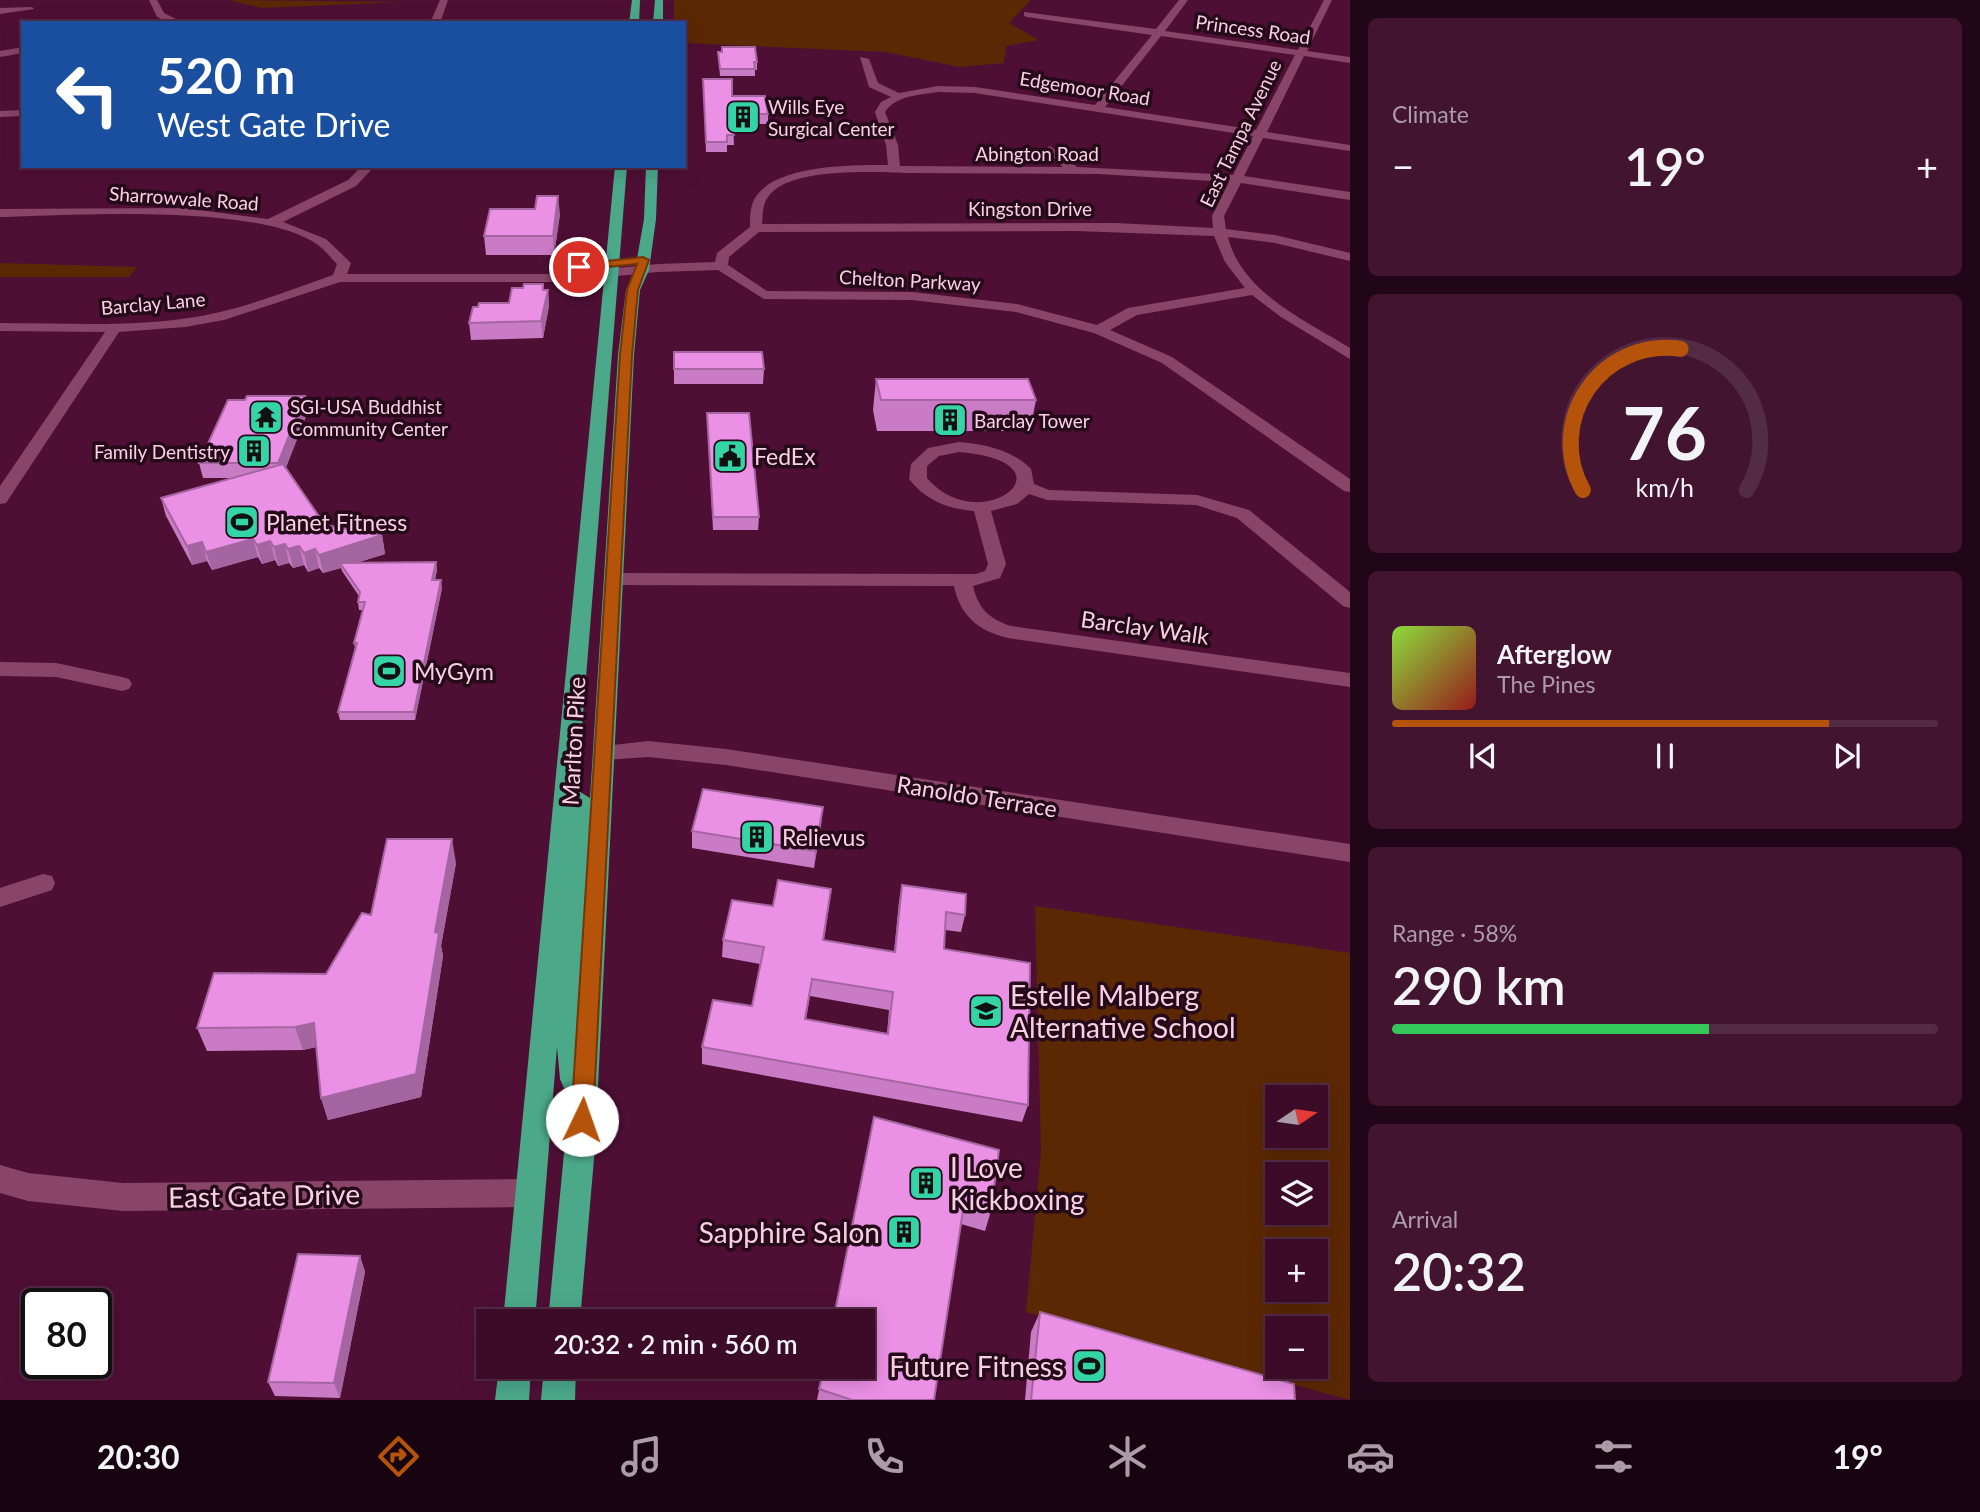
<!DOCTYPE html>
<meta charset="utf-8">
<style>
:root{--surface:#3b0b28;--page:#421430;--text:#f1f3f6;--muted:#ac9ba8;--line:#542b45;--accent:#b45309}
body{margin:0;font-family:Lato,sans-serif;background:var(--page);color:var(--text);height:100vh;display:flex;flex-direction:column;font-size:26px;white-space:nowrap}
*{box-sizing:border-box;margin:0}
p{font-size:23px;color:var(--muted)}
.icon{flex:none;width:38px;height:38px;fill:none;stroke:currentColor;stroke-width:2;stroke-linecap:round;stroke-linejoin:round}
.map{position:relative;flex:1;overflow:hidden}
.panel{display:flex;flex-direction:column;gap:18px;padding:18px;background:#200616;width:630px}
.panel>*{flex:none}
.top-card{position:absolute;left:21px;top:21px;width:665px;height:147px;border-radius:0px;box-shadow:0 4px 18px #0003,0 0 0 2px var(--line);background:#1a4fa0;color:#fff;overflow:hidden}
.needle{width:46px;rotate:77deg}
.buttons{position:absolute;left:1265px;top:1085px;display:grid;gap:14px}
.buttons a{display:grid;place-items:center;width:63px;height:63px;border-radius:0px;background:var(--surface);box-shadow:0 4px 18px #0003,0 0 0 2px var(--line);font-size:35px}
.speed{position:absolute;left:21px;top:1288px;display:flex;gap:14px;font-size:35px;font-weight:700;text-align:center}
.speed>*{display:grid;place-content:center;width:91px;height:91px;border-radius:50%;background:var(--surface);box-shadow:0 4px 18px #0003,0 0 0 2px var(--line);line-height:1}
.speed .limit{border:4px solid #111;border-radius:10px;background:#fff;color:#111}
.pin{position:absolute;display:grid;place-items:center;width:60px;height:60px;color:#fff;margin:-30px;border:4px solid #fff;border-radius:50%;box-shadow:0 2px 7px #0007}
.me{position:absolute;width:77px;margin:-38px;rotate:3deg;stroke-linejoin:round;filter:drop-shadow(0 0 5px #0008)}
.turn{display:flex;align-items:center;gap:24px;height:147px;padding:0 21px;font-size:32px}
.turn .icon{width:91px;height:91px;stroke-width:2.5}
.turn b{display:block;font-size:49px;line-height:60px}
.big{font-size:52px;font-weight:600;line-height:1.1}
.panel .widget{flex:1;display:flex;flex-direction:column;justify-content:center;gap:10px;min-width:0;padding:0 24px;border-radius:10px;background:var(--page)}
.panel .dial{align-items:center;gap:0}
.dial svg{height:182px;overflow:visible;fill:none;stroke:var(--line);stroke-width:7;stroke-linecap:round;text-anchor:middle}
.dial text{fill:var(--text);stroke:none}
.song{display:flex;align-items:center;gap:21px}
.cover{width:84px;height:84px;border-radius:10px;background:linear-gradient(135deg,hsl(90 70% 55%),hsl(0 70% 35%))}
.played{height:7px;border-radius:4px;background:linear-gradient(90deg,var(--accent) 80%,var(--line) 80%)}
.keys{display:flex;justify-content:space-around;direction:ltr}
.heat{display:flex;justify-content:space-between;align-items:center;font-size:38px;direction:ltr}
.charge{height:10px;border-radius:5px;background:linear-gradient(90deg,#34c759 58%,var(--line) 0)}
.trip{position:absolute;left:476px;top:1309px;width:399px;height:70px;border-radius:0px;background:var(--surface);box-shadow:0 4px 18px #0003,0 0 0 2px var(--line);font-weight:600;line-height:70px;text-align:center}
.dock{display:flex;height:112px;justify-content:space-around;align-items:center;background:#180410;color:var(--muted)}
.dock .icon{width:49px;height:49px}
.dock .active{color:var(--accent)}
.dock b{font-size:32px;color:var(--text)}
main{display:flex;flex:1;min-height:0}
.map>svg:first-child{display:block}
.green{fill:#5c2804;fill-rule:evenodd}
.lines{fill:none;stroke-linecap:round;stroke-linejoin:round}
.minor{fill:#894568;fill-rule:evenodd}
.highway{fill:#4ba98a;fill-rule:evenodd}
.wall{fill:#c97cc5;fill-rule:evenodd}
.shaded-wall{fill:#a465a0}
.building{fill:#ea90e5;stroke:#a465a0;stroke-width:2;fill-rule:evenodd}
.route{fill:#b45309;stroke:#753606;stroke-width:2}
.labels{text-anchor:middle;dominant-baseline:central;stroke-width:7;stroke-linejoin:round;paint-order:stroke}
.far-street-label{font-size:19px;fill:#f9d0e2;stroke:#250a19}
.far-poi-label{font-size:19px;fill:#f9d0e2;stroke:#250a19;text-anchor:start}
.poi-label{font-size:23px;fill:#f9d0e2;stroke:#250a19;text-anchor:start}
.street-label{font-size:23px;fill:#f9d0e2;stroke:#250a19}
.near-poi-label{font-size:28px;fill:#f9d0e2;stroke:#250a19;text-anchor:start}
.near-street-label{font-size:28px;fill:#f9d0e2;stroke:#250a19}
</style>
<main>
<div class="map">
<svg width="1350" height="1400" viewBox="0 0 1350 1400">
<rect width="100%" height="100%" fill="#4f0f35"/>
<g class="green">
<path d="M228 0 400 2 262 8Z"/>
<path d="M674 0H1031L1009 23 1039 40 1006 46 1004 63 960 67 886 52 684 43V23H674Z"/>
<path d="M0 263 137 267 129 277H0Z"/>
<path d="M1035 906 1350 953V1400L1026 1312 1041 1151ZM1278 1097H1316V1136H1278ZM1278 1174H1316V1213H1278ZM1278 1251H1316V1290H1278ZM1278 1328H1316V1367H1278Z"/>
</g>
<g class="lines">
<g class="minor">
<path d="M149 0H157L164 13 184 23H170L157 17Z"/>
<path d="M440 0H448L440 23H430Z"/>
<path d="M1179 0H1188L1165 31 1298 50 1324 0H1332L1307 51 1350 57V63L1304 56 1267 132 1350 145V151L1263 138 1244 176 1350 192V200L1241 183 1224 216 1226 229 1275 235 1350 253V261L1275 243 1228 237C1241 292 1306 321 1350 348V359L1281 317 1252 295 1137 315 1110 330 1172 357 1350 479V492L1344 491 1162 363 1094 333 1016 312 912 300 764 299 718 270 658 272 556 282H340L224 320 185 327 119 332 6 503 0 504V486L105 332 0 331V323C73 323 149 329 220 312 258 303 296 288 333 275L337 264C331 258 325 250 318 245 260 203 73 215 0 217V209L184 208 268 219 348 180 362 166H375L356 186 283 222 326 239 351 263 347 274H556L658 264 715 262 717 253 750 227C750 218 750 208 754 200 772 164 853 165 888 165L886 145 875 112 881 102 891 97 869 87 860 57 869 59 878 83 899 93 938 86 975 87 1095 105 1152 35 1027 17 1024 16V12L1156 29ZM1161 36 1295 55 1256 130 1105 107ZM938 92 975 93 1253 136 1233 175 1077 167 1050 146 1044 149 1063 167 900 166 898 145 885 112C896 95 920 95 938 92ZM906 173 1099 174 1229 182 1212 216 1213 228 1116 223 762 224C763 215 762 205 768 197 788 167 874 172 906 173ZM1076 231 1214 236 1225 262 1245 288 1128 308 1097 325 1017 304 912 292 767 291 728 265 729 257 759 232Z"/>
<path d="M32 7 34 9 0 14V8Z"/>
<path d="M23 47V53L0 57V51Z"/>
<path d="M23 110V116L0 117V111Z"/>
<path d="M959 442C984 444 1013 450 1031 469L1034 484 1049 490 1197 495 1249 510 1350 592V608L1343 606 1237 518 1196 505 1047 500 1029 494 1017 504 991 511 1006 564 1000 578 973 586C978 608 989 619 1011 626L1350 673V687L1008 638C979 631 960 616 954 586L614 585 605 579 614 573 976 574 985 571 988 564 974 511C948 509 925 500 909 479L911 464 928 448ZM959 452C1080 462 981 541 927 478V466L939 456Z"/>
<path d="M0 662 56 663 122 677 129 679 132 684 129 689 122 691 56 677 0 676Z"/>
<path d="M648 741 726 749 1350 844V862L726 765 648 757 604 760 596 757 593 752 596 747Z"/>
<path d="M43 874 52 876 55 883 52 890 0 907V888Z"/>
<path d="M0 1165 28 1173 123 1183 530 1179 540 1183 545 1193 540 1203 530 1207 123 1211 28 1201 0 1193Z"/>
</g>
<g class="highway">
<path d="M632 0H640L639 23H629Z"/>
<path d="M655 0H663V23H653Z"/>
<path d="M615 166H627L577 790 590 798 618 355 626 290 635 270 644 219 646 166H658L656 219 649 270 640 290 634 355 595 1147 580 1321H548L570 1090 564 1088 560 1079 557 1047 535 1321H503Z"/>
<path d="M499 1367H531L529 1400H495Z"/>
<path d="M544 1367H576L575 1400H541Z"/>
</g>
</g>
<g class="wall">
<path d="M718 52 757 62V70H755V76H720Z"/>
<path d="M703 79 768 114V124H733L734 145H727V152H706Z"/>
<path d="M560 214 554 255H486L484 236Z"/>
<path d="M544 290H548L549 306 543 338 471 340 469 323 509 303Z"/>
<path d="M674 352 764 369 763 384H674Z"/>
<path d="M876 379 1036 400 1030 431H877L873 410Z"/>
<path d="M308 411 286 467 325 525 382 535 385 554 356 563 436 562 437 570 435 580 442 588 415 720H340L338 712 355 648 354 643 363 610H359L358 602 359 596 342 571 341 568 323 573 319 568 308 572 304 565 293 568 289 563 278 566 275 560 262 564 258 557 212 570 207 561 192 565 166 516 161 498 233 478H203L199 463Z"/>
<path d="M707 413 759 517 758 530H713Z"/>
<path d="M823 807 821 825 814 868 692 848V831Z"/>
<path d="M456 863 441 946 443 956 421 1097 328 1120 321 1098 316 1047 303 1050 207 1051 197 1028 326 974 371 915Z"/>
<path d="M902 885 965 915 961 932 945 930 944 949 1028 1105 1022 1122 702 1064V1047L752 1006 760 964 722 957 723 940 773 906H829L824 940 894 952 899 902ZM810 996 889 1010 887 1034 806 1019Z"/>
<path d="M874 1117 991 1211 985 1231 961 1224 934 1400H817Z"/>
<path d="M360 1256 365 1272 340 1398 275 1396 268 1382Z"/>
<path d="M1040 1312 1295 1400H1025L1031 1332Z"/>
</g>
<g class="shaded-wall">
<path d="M558 196 560 214 554 255 553 236Z"/>
<path d="M548 290 549 306 543 338 541 321Z"/>
<path d="M305 396 308 411 282 478 278 463Z"/>
<path d="M382 535 385 554 343 567 340 563 341 568 323 573 319 555Z"/>
<path d="M253 539 258 557 212 570 206 552Z"/>
<path d="M270 541 275 560 262 564 257 545Z"/>
<path d="M202 542 207 561 192 565 187 546Z"/>
<path d="M285 544 289 563 278 566 274 547Z"/>
<path d="M299 546 304 565 293 568 288 549Z"/>
<path d="M315 549 319 568 308 572 304 553Z"/>
<path d="M436 562 437 570 433 588 432 580Z"/>
<path d="M441 580 442 588 415 720 414 712Z"/>
<path d="M823 807 821 825 814 868 815 851Z"/>
<path d="M452 839 456 863 441 946 443 956 421 1097 328 1120 321 1098 435 932Z"/>
<path d="M314 1023 321 1046 303 1050 295 1027Z"/>
<path d="M360 1256 365 1272 340 1398 334 1383Z"/>
</g>
<g class="building">
<path d="M722 47H755L757 62H754L755 69H720L718 52H722Z"/>
<path d="M703 79H732V96H765L768 114H733L734 135H727V142H706Z"/>
<path d="M537 196H558L553 236H484L490 209H535Z"/>
<path d="M524 284H543V290H548L541 321 469 323 473 307H478L479 303H509L512 288H523Z"/>
<path d="M674 352H762L764 369H674Z"/>
<path d="M876 379H1028L1036 400H881Z"/>
<path d="M247 396H305L278 463H199L228 400H245Z"/>
<path d="M707 413H749L759 517H713Z"/>
<path d="M283 464 325 525 382 535 319 555 315 549 304 553 299 546 288 549 285 544 274 547 270 541 257 545 253 539 206 552 202 542 187 546 161 498Z"/>
<path d="M436 562 432 580H441L414 712H338L357 643H354L365 602H358L360 592 340 563Z"/>
<path d="M703 789 823 807 815 851 692 831Z"/>
<path d="M387 839H452L435 932 439 933 416 1074 321 1098 314 1023 295 1027 197 1028 214 973 326 974 362 913 371 915Z"/>
<path d="M778 880 831 889 823 940 895 952 902 885 966 894 965 915 946 912 944 949 1030 963 1028 1105 702 1047 713 1000 752 1006 764 947 723 940 732 900 773 906ZM812 979 893 992 888 1034 805 1019Z"/>
<path d="M874 1117 999 1150 991 1211 964 1204 934 1400H852L819 1389 824 1367H863V1321H833Z"/>
<path d="M298 1254 360 1256 334 1383 268 1382Z"/>
<path d="M1040 1312 1294 1384 1295 1400H1031Z"/>
</g>
<path class="route" d="M643 257 649 260 638 290 632 355 593 1120 590 1127 582 1129 574 1127 571 1120 620 355 627 290 637 264 579 270 574 267 579 264Z"/>
<defs>
<g id="building-square" transform="scale(1.75)"><rect x="-9" y="-9" width="18" height="18" rx="4" fill="#35d4a7" stroke="#250a19"/><path d="M-4-6H4V6H1V3H-1V6H-4ZM-2.5-4.3h1.7v1.8h-1.7ZM.8-4.3h1.7v1.8H.8ZM-2.5-1h1.7V.8h-1.7ZM.8-1h1.7V.8H.8Z" fill="#111"/></g>
<g id="temple-square" transform="scale(1.75)"><rect x="-9" y="-9" width="18" height="18" rx="4" fill="#35d4a7" stroke="#250a19"/><path d="M0-6L5-2H3V0L6.5 2.5H4V6H1.5V3h-3V6H-4V2.5H-6.5L-3 0V-2H-5Z" fill="#111"/></g>
<g id="civic-square" transform="scale(1.75)"><rect x="-9" y="-9" width="18" height="18" rx="4" fill="#35d4a7" stroke="#250a19"/><path d="M-.6-6.5H3V-4.5H.6V-3L4-1V1h2V6H-6V1h2V-1L-.6-3ZM-1.2 2.5V6h2.4V2.5Z" fill="#111"/></g>
<g id="stadium-square" transform="scale(1.75)"><rect x="-9" y="-9" width="18" height="18" rx="4" fill="#35d4a7" stroke="#250a19"/><path d="M0-5a6.5 5 0 1 0 0 10a6.5 5 0 1 0 0-10ZM-3.5-1.8h7v3.6h-7Z" fill="#111"/></g>
<g id="school-square" transform="scale(1.75)"><rect x="-9" y="-9" width="18" height="18" rx="4" fill="#35d4a7" stroke="#250a19"/><path d="M0-5L7-2L0 1L-7-2ZM-4 1L0 2.5L4 1V4Q0 6-4 4Z" fill="#111"/></g>
</defs>
<g fill-rule="evenodd">
<use href="#building-square" x="743" y="117"/>
<use href="#temple-square" x="266" y="417"/>
<use href="#building-square" x="950" y="420"/>
<use href="#building-square" x="254" y="451"/>
<use href="#civic-square" x="730" y="456"/>
<use href="#stadium-square" x="242" y="522"/>
<use href="#stadium-square" x="389" y="671"/>
<use href="#building-square" x="757" y="837"/>
<use href="#school-square" x="986" y="1011"/>
<use href="#building-square" x="926" y="1183"/>
<use href="#building-square" x="904" y="1232"/>
<use href="#stadium-square" x="1089" y="1366"/>
</g>
<g class="labels">
<g class="far-street-label">
<text transform="translate(1253 29) rotate(8)">Princess Road</text>
<text transform="translate(1085 88) rotate(9)">Edgemoor Road</text>
<text transform="translate(1240 133) rotate(-64)">East Tampa Avenue</text>
<text x="1037" y="153">Abington Road</text>
<text transform="translate(184 198) rotate(4)">Sharrowvale Road</text>
<text x="1030" y="208">Kingston Drive</text>
<text transform="translate(910 280) rotate(3)">Chelton Parkway</text>
<text transform="translate(153 303) rotate(-5)">Barclay Lane</text>
</g>
<g class="far-poi-label">
<text x="768" y="106">Wills Eye<tspan x="768" dy="22">Surgical Center</tspan></text>
<text x="290" y="406">SGI-USA Buddhist<tspan x="290" dy="22">Community Center</tspan></text>
<text x="974" y="420">Barclay Tower</text>
<text x="230" y="451" text-anchor="end">Family Dentistry</text>
</g>
<g class="poi-label">
<text x="754" y="456">FedEx</text>
<text x="266" y="522">Planet Fitness</text>
<text x="414" y="671">MyGym</text>
<text x="782" y="837">Relievus</text>
</g>
<g class="street-label">
<text transform="translate(1145 627) rotate(8)">Barclay Walk</text>
<text transform="translate(573 741) rotate(-87)">Marlton Pike</text>
<text transform="translate(977 796) rotate(9)">Ranoldo Terrace</text>
</g>
<g class="near-poi-label">
<text x="1010" y="995">Estelle Malberg<tspan x="1010" dy="32">Alternative School</tspan></text>
<text x="950" y="1167">I Love<tspan x="950" dy="32">Kickboxing</tspan></text>
<text x="880" y="1232" text-anchor="end">Sapphire Salon</text>
<text x="1064" y="1366" text-anchor="end">Future Fitness</text>
</g>
<g class="near-street-label">
<text transform="translate(264 1195) rotate(-1)">East Gate Drive</text>
</g>
</g>
</svg>
<div class="buttons">
<a><svg class="needle" viewBox="-14 -14 28 28"><path d="M0-13l5 13h-10z" fill="#e53935"/><path d="M0 13l5-13h-10z" fill="#ac9ba8"/></svg></a>
<a><svg class="icon" aria-label="layers" viewBox="0 0 24 24"><path d="M12 4l9 5-9 5-9-5zM3 14l9 5 9-5"/></svg></a>
<a>+</a>
<a>−</a>
</div>
<div class="speed"><div class="limit">80</div></div>
<div class="pin" style="left:579px;top:267px;background:#d93025"><svg class="icon" aria-label="arrive" viewBox="0 0 24 24"><path d="M6 21V4h12l-3 4 3 4H6"/></svg></div>
<svg class="me" style="left:582px;top:1120px" viewBox="-20 -20 40 40"><circle r="19" fill="#fff"/><path d="M0-13L10 11 0 6-10 11z" fill="#b45309"/></svg>
<div class="trip">20:32 · 2 min · 560 m</div>
<div class="top-card">
<div class="turn"><svg class="icon" aria-label="left" viewBox="0 0 24 24"><path d="M17 20v-9H6M10 6l-5 5 5 5"/></svg><div><b>520 m</b>West Gate Drive</div></div>
</div>
</div>
<section class="panel">
<div class="widget"><p>Climate</p>
<div class="heat"><a>−</a><b class="big">19°</b><a>+</a></div>
</div>
<div class="widget dial"><svg viewBox="0 0 100 80">
<path d="M14 69A42 42 0 1 1 86 69"/>
<path d="M14 69A42 42 0 0 1 57 7" stroke="#b45309"/>
<text x="50" y="56" font-size="32" font-weight="700">76</text>
<text x="50" y="72" font-size="11">km/h</text>
</svg></div>
<div class="widget">
<div class="song"><i class="cover"></i><div><b>Afterglow</b><p>The Pines</p></div></div>
<div class="played"></div>
<div class="keys"><svg class="icon" aria-label="previous" viewBox="0 0 24 24"><path d="M18 5L8 12l10 7zM5 5v14"/></svg><svg class="icon" aria-label="pause" viewBox="0 0 24 24"><path d="M8 5v14M16 5v14"/></svg><svg class="icon" aria-label="next" viewBox="0 0 24 24"><path d="M6 5l10 7-10 7zM19 5v14"/></svg></div>
</div>
<div class="widget"><p>Range · 58%</p><b class="big">290 km</b><div class="charge"></div></div>
<div class="widget"><p>Arrival</p><b class="big">20:32</b></div>
</section>
</main>
<nav class="dock">
<b>20:30</b>
<svg class="icon active" aria-label="directions" viewBox="0 0 24 24"><path d="M12 3l9 9-9 9-9-9zM9 14v-3h6M13 9l2 2-2 2"/></svg>
<svg class="icon" aria-label="music" viewBox="0 0 24 24"><path d="M9 18V5l10-2v13"/><circle cx="6" cy="18" r="3"/><circle cx="16" cy="16" r="3"/></svg>
<svg class="icon" aria-label="phone" viewBox="0 0 24 24"><path d="M5 4h4l2 5-3 2q2 4 5 5l2-3 5 2v4C11 20 4 13 5 4z"/></svg>
<svg class="icon" aria-label="climate" viewBox="0 0 24 24"><path d="M12 3v18M4 7l16 10M4 17L20 7"/></svg>
<svg class="icon" aria-label="car" viewBox="0 0 24 24"><path d="M5 17H2v-5l4-1 3-4h7l3 4 3 1v5h-3M9 17h6M6 11h13"/><circle cx="7" cy="17" r="2"/><circle cx="17" cy="17" r="2"/></svg>
<svg class="icon" aria-label="filters" viewBox="0 0 24 24"><path d="M4 7h16M4 17h16"/><circle cx="9" cy="7" r="2"/><circle cx="15" cy="17" r="2"/></svg>
<b>19°</b>
</nav>
